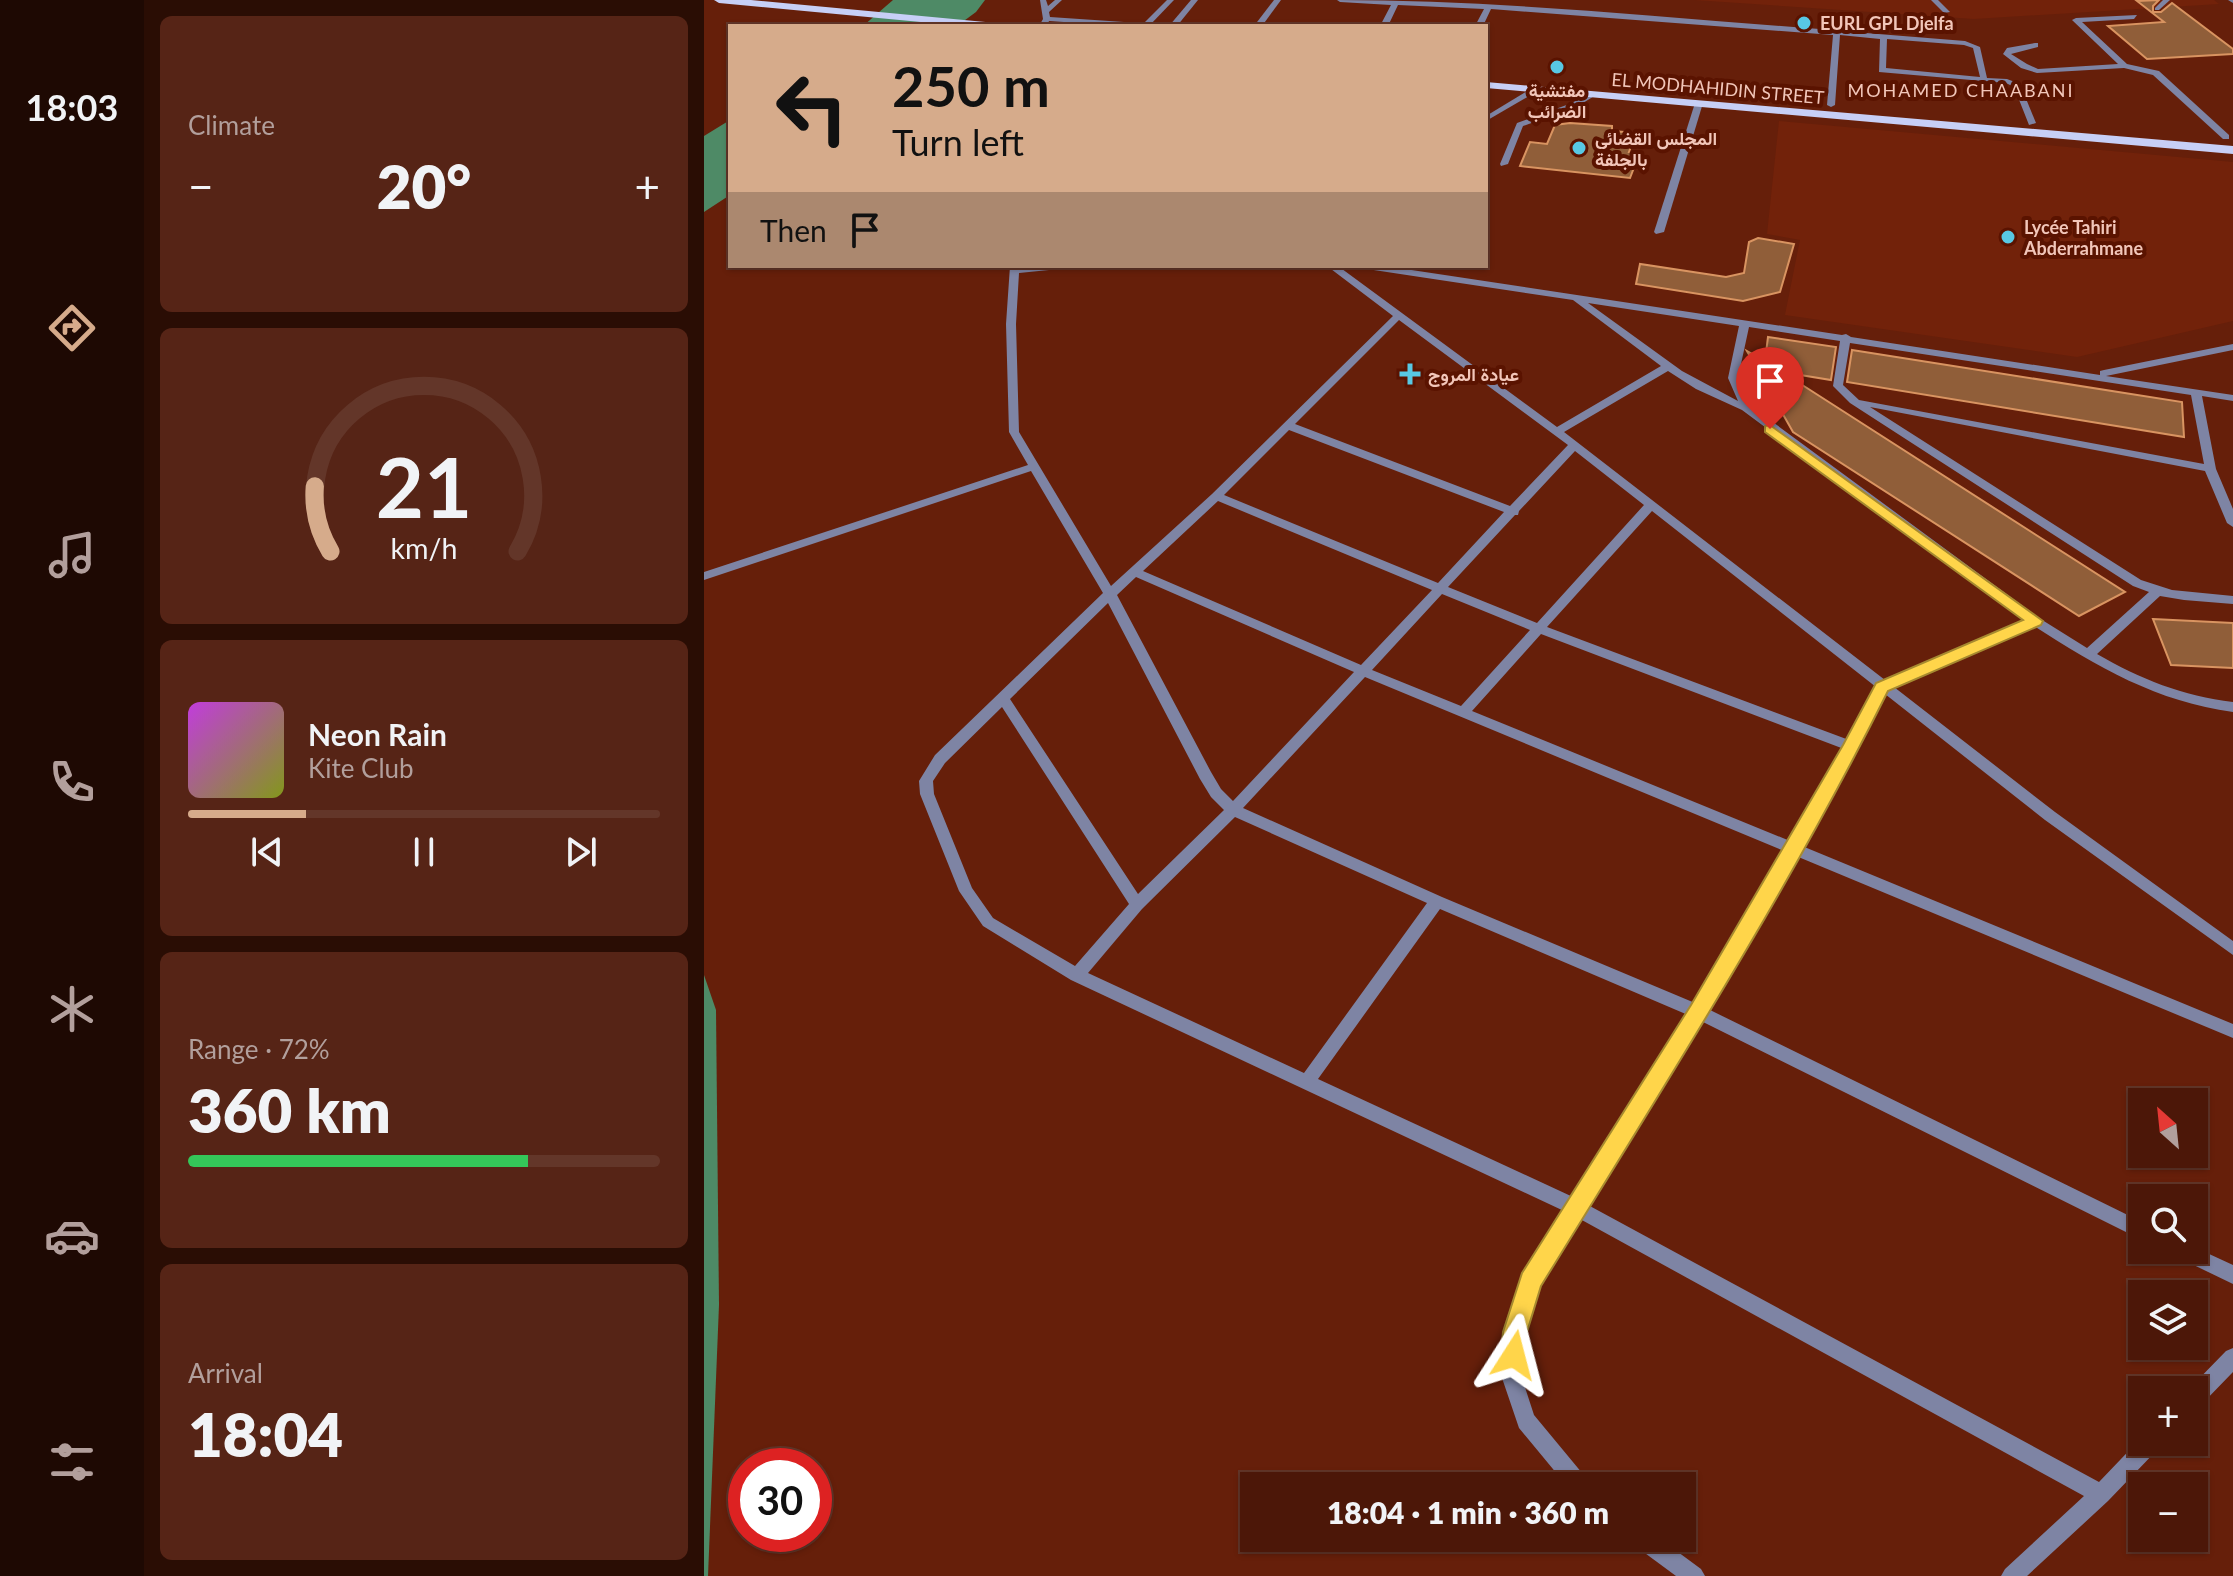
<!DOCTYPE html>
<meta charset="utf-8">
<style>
:root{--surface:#4c1708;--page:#562416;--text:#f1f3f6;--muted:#b29f9c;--line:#633629;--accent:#d6ab8b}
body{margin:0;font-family:Lato,Vazirmatn,sans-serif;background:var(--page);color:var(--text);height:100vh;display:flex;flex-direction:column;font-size:30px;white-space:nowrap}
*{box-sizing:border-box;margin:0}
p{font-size:26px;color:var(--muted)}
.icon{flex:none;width:44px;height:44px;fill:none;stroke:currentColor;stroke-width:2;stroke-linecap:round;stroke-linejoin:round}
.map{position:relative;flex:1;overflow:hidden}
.details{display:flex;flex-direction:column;gap:16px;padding:16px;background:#2a0d04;width:560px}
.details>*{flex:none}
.guide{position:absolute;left:24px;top:24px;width:760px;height:244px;border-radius:0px;box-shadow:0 2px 6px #0004,0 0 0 2px var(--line);background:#d6ab8b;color:#111;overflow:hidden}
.needle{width:52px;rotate:333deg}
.buttons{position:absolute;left:1424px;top:1088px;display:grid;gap:16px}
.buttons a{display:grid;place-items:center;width:80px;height:80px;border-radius:0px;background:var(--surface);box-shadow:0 2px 6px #0004,0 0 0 2px var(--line);font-size:40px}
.speed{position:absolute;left:24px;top:1448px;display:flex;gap:16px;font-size:40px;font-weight:700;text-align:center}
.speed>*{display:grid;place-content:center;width:104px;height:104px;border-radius:50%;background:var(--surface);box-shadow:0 2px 6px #0004,0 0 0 2px var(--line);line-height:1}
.speed .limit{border:12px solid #d22;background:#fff;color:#111}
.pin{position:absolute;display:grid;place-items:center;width:68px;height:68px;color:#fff;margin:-82px -34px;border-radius:50% 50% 50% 0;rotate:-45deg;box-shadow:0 0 8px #0007}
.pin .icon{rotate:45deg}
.me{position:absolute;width:88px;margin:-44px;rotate:9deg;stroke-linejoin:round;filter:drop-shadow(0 0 6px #0008)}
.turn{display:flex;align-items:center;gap:28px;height:168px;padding:0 32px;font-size:36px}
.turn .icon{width:104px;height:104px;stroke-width:2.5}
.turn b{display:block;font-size:56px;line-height:68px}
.then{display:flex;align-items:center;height:76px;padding:0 32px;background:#0003;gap:16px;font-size:30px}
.big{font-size:60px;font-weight:800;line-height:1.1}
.details .widget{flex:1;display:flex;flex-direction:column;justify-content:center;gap:12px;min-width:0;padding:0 28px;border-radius:12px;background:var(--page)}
.details .dial{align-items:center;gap:0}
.dial svg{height:208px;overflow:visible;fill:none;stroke:var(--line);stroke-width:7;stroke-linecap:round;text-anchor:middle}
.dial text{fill:var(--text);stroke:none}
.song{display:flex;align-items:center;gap:24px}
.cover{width:96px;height:96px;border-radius:12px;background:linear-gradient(135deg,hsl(290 70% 55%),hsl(70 70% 35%))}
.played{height:8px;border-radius:4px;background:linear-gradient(90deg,var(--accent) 25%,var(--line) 25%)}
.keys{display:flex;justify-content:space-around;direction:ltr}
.heat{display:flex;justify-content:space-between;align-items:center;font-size:44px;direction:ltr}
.charge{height:12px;border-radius:6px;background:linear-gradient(90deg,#34c759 72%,var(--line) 0)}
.trip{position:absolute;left:536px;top:1472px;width:456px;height:80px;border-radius:0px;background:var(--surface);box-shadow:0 2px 6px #0004,0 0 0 2px var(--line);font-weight:800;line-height:80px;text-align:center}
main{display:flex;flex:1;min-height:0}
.dock{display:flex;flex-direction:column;width:144px;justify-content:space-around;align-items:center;background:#1e0903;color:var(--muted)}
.dock .icon{width:56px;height:56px}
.dock .selected{color:var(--accent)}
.dock b{font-size:36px;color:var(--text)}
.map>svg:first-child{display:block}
.built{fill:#72220a}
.water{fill:#4e8a66}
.building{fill:#905e39;stroke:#d99461;stroke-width:2}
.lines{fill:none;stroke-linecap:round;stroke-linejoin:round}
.minor{fill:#7e84a4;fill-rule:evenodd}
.major{fill:#c7cff6;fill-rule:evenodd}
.route{fill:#ffd54a;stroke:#a68a30;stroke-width:2}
.poi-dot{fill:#58c8e4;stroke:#5a1300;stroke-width:3}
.labels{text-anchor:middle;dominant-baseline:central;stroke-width:8;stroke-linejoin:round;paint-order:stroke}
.far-poi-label{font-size:18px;font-weight:bold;fill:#f2c6b9;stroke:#5a1300;text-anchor:start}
.far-street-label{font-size:18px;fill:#f2c6b9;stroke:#5a1300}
.far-neighbourhood-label{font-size:18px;letter-spacing:2px;fill:#f2c6b9;stroke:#5a1300}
</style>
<main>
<nav class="dock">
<b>18:03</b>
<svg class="icon selected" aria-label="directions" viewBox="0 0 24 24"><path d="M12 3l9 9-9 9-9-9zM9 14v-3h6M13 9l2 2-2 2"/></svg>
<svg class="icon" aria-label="music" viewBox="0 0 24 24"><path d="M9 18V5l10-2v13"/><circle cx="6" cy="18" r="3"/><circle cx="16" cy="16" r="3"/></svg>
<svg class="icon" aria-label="phone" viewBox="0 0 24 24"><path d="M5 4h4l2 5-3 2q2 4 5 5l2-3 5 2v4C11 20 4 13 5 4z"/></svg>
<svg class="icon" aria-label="climate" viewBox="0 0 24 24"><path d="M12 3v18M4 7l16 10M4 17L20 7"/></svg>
<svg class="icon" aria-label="car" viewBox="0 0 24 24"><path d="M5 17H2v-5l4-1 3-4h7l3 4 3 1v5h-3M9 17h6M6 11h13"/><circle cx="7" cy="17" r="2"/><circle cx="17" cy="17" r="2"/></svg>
<svg class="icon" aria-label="filters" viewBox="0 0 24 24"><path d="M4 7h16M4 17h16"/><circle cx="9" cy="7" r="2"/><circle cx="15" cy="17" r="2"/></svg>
</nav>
<section class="details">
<div class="widget"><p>Climate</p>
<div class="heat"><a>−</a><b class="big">20°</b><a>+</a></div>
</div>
<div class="widget dial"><svg viewBox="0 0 100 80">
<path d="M14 69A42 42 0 1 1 86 69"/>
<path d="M14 69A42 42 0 0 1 8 44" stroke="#d6ab8b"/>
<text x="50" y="56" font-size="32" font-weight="700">21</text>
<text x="50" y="72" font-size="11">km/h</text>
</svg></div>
<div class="widget">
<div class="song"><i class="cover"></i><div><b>Neon Rain</b><p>Kite Club</p></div></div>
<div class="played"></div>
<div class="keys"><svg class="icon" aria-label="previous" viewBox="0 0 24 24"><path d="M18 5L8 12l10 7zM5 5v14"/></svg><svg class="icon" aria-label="pause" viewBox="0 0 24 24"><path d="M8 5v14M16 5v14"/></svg><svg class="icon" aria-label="next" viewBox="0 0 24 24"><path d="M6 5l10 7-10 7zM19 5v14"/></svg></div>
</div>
<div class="widget"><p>Range · 72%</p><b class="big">360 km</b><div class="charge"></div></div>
<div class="widget"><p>Arrival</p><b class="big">18:04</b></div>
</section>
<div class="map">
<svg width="1529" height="1576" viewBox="0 0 1529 1576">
<rect width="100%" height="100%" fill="#661f0a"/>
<g class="built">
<path d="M990 0H1510L1515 4 1270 19Z"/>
<path d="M1075 121 1529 162V321L1373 357 1081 315 1096 240 1063 234Z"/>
</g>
<g class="water">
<path d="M189 0H281L272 12 253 26H159Z"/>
<path d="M26 120V195L0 212V136Z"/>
<path d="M0 975 12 1010 15 1305 4 1576H0Z"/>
</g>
<g class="building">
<path d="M1455 0 1449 6V12H1457L1468 3 1529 49V54L1443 59 1404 26 1460 22 1433 1Z"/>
<path d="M866 123 908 126V131L932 133 925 152H936L926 178 816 166 826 142 843 144 851 125Z"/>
<path d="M1054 238 1090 244 1076 292 1039 301 932 284 936 264 1022 277 1040 273 1045 242Z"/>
<path d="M1064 337 1132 347 1127 380 1078 372 1421 592 1375 616 1089 432 1043 351 1061 361Z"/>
<path d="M1148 350 1478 402 1480 437 1143 382Z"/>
<path d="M1449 619 1529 623V668L1467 665Z"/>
</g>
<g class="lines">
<g class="minor">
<path d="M336 0H342L344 6 351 0H358L345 12 346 17 420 22 424 24 418 26 345 21 343 26H335L339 19Z"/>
<path d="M463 0H470L445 26H437Z"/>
<path d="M487 0H494L473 26H465Z"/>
<path d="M570 0H577L558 26H550Z"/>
<path d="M633 0C798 0 964 18 1130 30L1133 29 1137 31 1261 41 1276 47 1283 78 1303 79 1316 84 1332 123 1325 125 1310 87 1302 83 1175 72 1176 39 1136 35 1131 105 1127 107 1123 105 1129 35 787 9 779 26H771L780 9 694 5 684 26H676L687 5 636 2ZM1183 39 1260 45 1269 48 1276 77 1182 68Z"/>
<path d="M1227 0H1234L1246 12 1240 13Z"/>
<path d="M1459 0H1466L1455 10H1451V8Z"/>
<path d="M1524 0H1529V3Z"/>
<path d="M1433 15 1430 19 1378 22 1423 64 1455 71 1525 135V139H1519L1449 75 1420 68 1333 73 1317 68 1299 54 1303 48 1331 43H1334V47L1307 54 1323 64 1334 69 1414 64 1368 20 1372 18Z"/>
<path d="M830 87 837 89 782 121V116Z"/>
<path d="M885 93 892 95 874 106 819 126 804 164 797 166 796 164 813 123 868 103Z"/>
<path d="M995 101 999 103 960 232 952 234 950 232 991 103Z"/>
<path d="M306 266H360L355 269 315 273 312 324 315 432 407 586 508 494 689 316 623 266H634L853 427 957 366 869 300 663 269 658 266H681L1138 335 1142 334 1147 337 1396 375V371L1400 370 1529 344V350L1402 376 1529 395V401L1498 396 1512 469 1529 509V527L1523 523 1501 471 1166 407 1437 580 1468 590 1529 596V604L1480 600 1456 596 1393 654C1436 679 1479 696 1529 702V712C1454 702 1393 667 1330 626L1190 687 1351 812 1529 941V955L1341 820 1181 694 1155 747 1098 846 1529 1024V1038L1092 856 1004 1009 1438 1222V1240L997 1021 884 1205 1395 1482 1438 1437V1442H1457L1454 1449 1404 1501 1323 1576H1297L1301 1569 1380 1496 876 1219 835 1285 820 1332 818 1378 830 1415 883 1479 886 1486H863L815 1428 798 1378 802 1332 818 1281 860 1211 367 980 279 926 255 891 216 794 215 781 231 755 399 593 327 471 0 580V572L324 465 305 432 302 324ZM884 303 1035 326 1024 378 1034 401 978 371ZM695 320 864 445 806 506 591 424ZM1045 327 1136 341 1129 386 1146 403 1429 586 1445 592 1383 648 1335 618 1047 406 1034 378ZM1146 343 1487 395 1500 464 1155 400 1139 385ZM964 371 992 389 1038 410 1321 620 1181 680 860 432ZM585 430 800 512 734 583 520 495ZM871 451 940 505 833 623 744 587 811 515H814L815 511ZM514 501 728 590 657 665 439 571ZM948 511 1172 687 1145 740 843 627ZM432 577 650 672 529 801 517 789 507 772 413 595ZM738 594 826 630 757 706 668 670ZM404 603 496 779 507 797 520 810 434 894 306 699ZM837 634 1140 749 1086 841 768 711ZM661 677 1080 851 991 1003 738 897 539 808ZM298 707 425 904 371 966 289 918 268 888 230 794 229 781 241 763ZM531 817 723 903 600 1073 384 973 438 909ZM736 909 984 1015 869 1197 614 1079Z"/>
<path d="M1490 1247 1529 1265V1284L1471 1256 1468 1250H1490Z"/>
<path d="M1529 1348V1372L1497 1405 1490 1408V1390H1484L1522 1351Z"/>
<path d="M927 1538H955L997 1569 1001 1576H972L930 1545Z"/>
</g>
<g class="major">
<path d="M10 0H47L292 23 297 26H259L15 3Z"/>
<path d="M782 82 1529 146V154L782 88Z"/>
</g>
</g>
<path class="route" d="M1066 425 1339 621 1337 625 1184 691C1082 896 957 1091 837 1286L823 1332 818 1364 810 1367 801 1364 797 1355 799 1332 818 1273 987 1005 1139 745 1172 683 1319 620 1061 432V426Z"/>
<g class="poi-dot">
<circle cx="1100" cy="23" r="8"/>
<circle cx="853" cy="67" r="8"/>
<circle cx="875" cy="148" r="8"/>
<circle cx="1304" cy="237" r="8"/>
<path d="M702 362h8v8h8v8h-8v8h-8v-8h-8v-8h8z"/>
</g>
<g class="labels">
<g class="far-poi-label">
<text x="1116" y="23">EURL GPL Djelfa</text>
<text x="853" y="90" text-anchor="middle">مفتشية<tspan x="853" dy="21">الضرائب</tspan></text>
<text x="891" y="138">المجلس القضائي<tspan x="891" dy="21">بالجلفة</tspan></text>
<text x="1320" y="227">Lycée Tahiri<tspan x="1320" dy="21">Abderrahmane</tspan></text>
<text x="724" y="374">عيادة المروج</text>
</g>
<g class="far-street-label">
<text transform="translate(1014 88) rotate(5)">EL MODHAHIDIN STREET</text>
</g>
<g class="far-neighbourhood-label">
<text x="1257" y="90">MOHAMED CHAABANI</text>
</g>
</g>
</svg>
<div class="buttons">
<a><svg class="needle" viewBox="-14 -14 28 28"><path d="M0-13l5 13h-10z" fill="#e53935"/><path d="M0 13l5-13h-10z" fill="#b29f9c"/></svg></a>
<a><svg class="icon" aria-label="search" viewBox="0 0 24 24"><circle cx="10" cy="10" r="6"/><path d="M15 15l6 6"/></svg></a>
<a><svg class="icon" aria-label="layers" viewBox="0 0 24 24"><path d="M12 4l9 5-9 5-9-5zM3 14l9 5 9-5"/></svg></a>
<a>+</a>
<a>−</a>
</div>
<div class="speed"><div class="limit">30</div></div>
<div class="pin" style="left:1066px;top:429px;background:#d93025"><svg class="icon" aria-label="arrive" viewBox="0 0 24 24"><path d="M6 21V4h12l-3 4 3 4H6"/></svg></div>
<svg class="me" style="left:810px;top:1355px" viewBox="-20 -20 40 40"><path d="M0-17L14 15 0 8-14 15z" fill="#ffd54a" stroke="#fff" stroke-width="4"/></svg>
<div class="trip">18:04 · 1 min · 360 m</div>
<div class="guide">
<div class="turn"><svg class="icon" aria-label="left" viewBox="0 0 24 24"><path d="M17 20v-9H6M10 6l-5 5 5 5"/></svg><div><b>250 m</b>Turn left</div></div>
<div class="then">Then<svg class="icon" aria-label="arrive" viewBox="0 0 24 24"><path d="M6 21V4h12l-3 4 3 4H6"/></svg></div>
</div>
</div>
</main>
